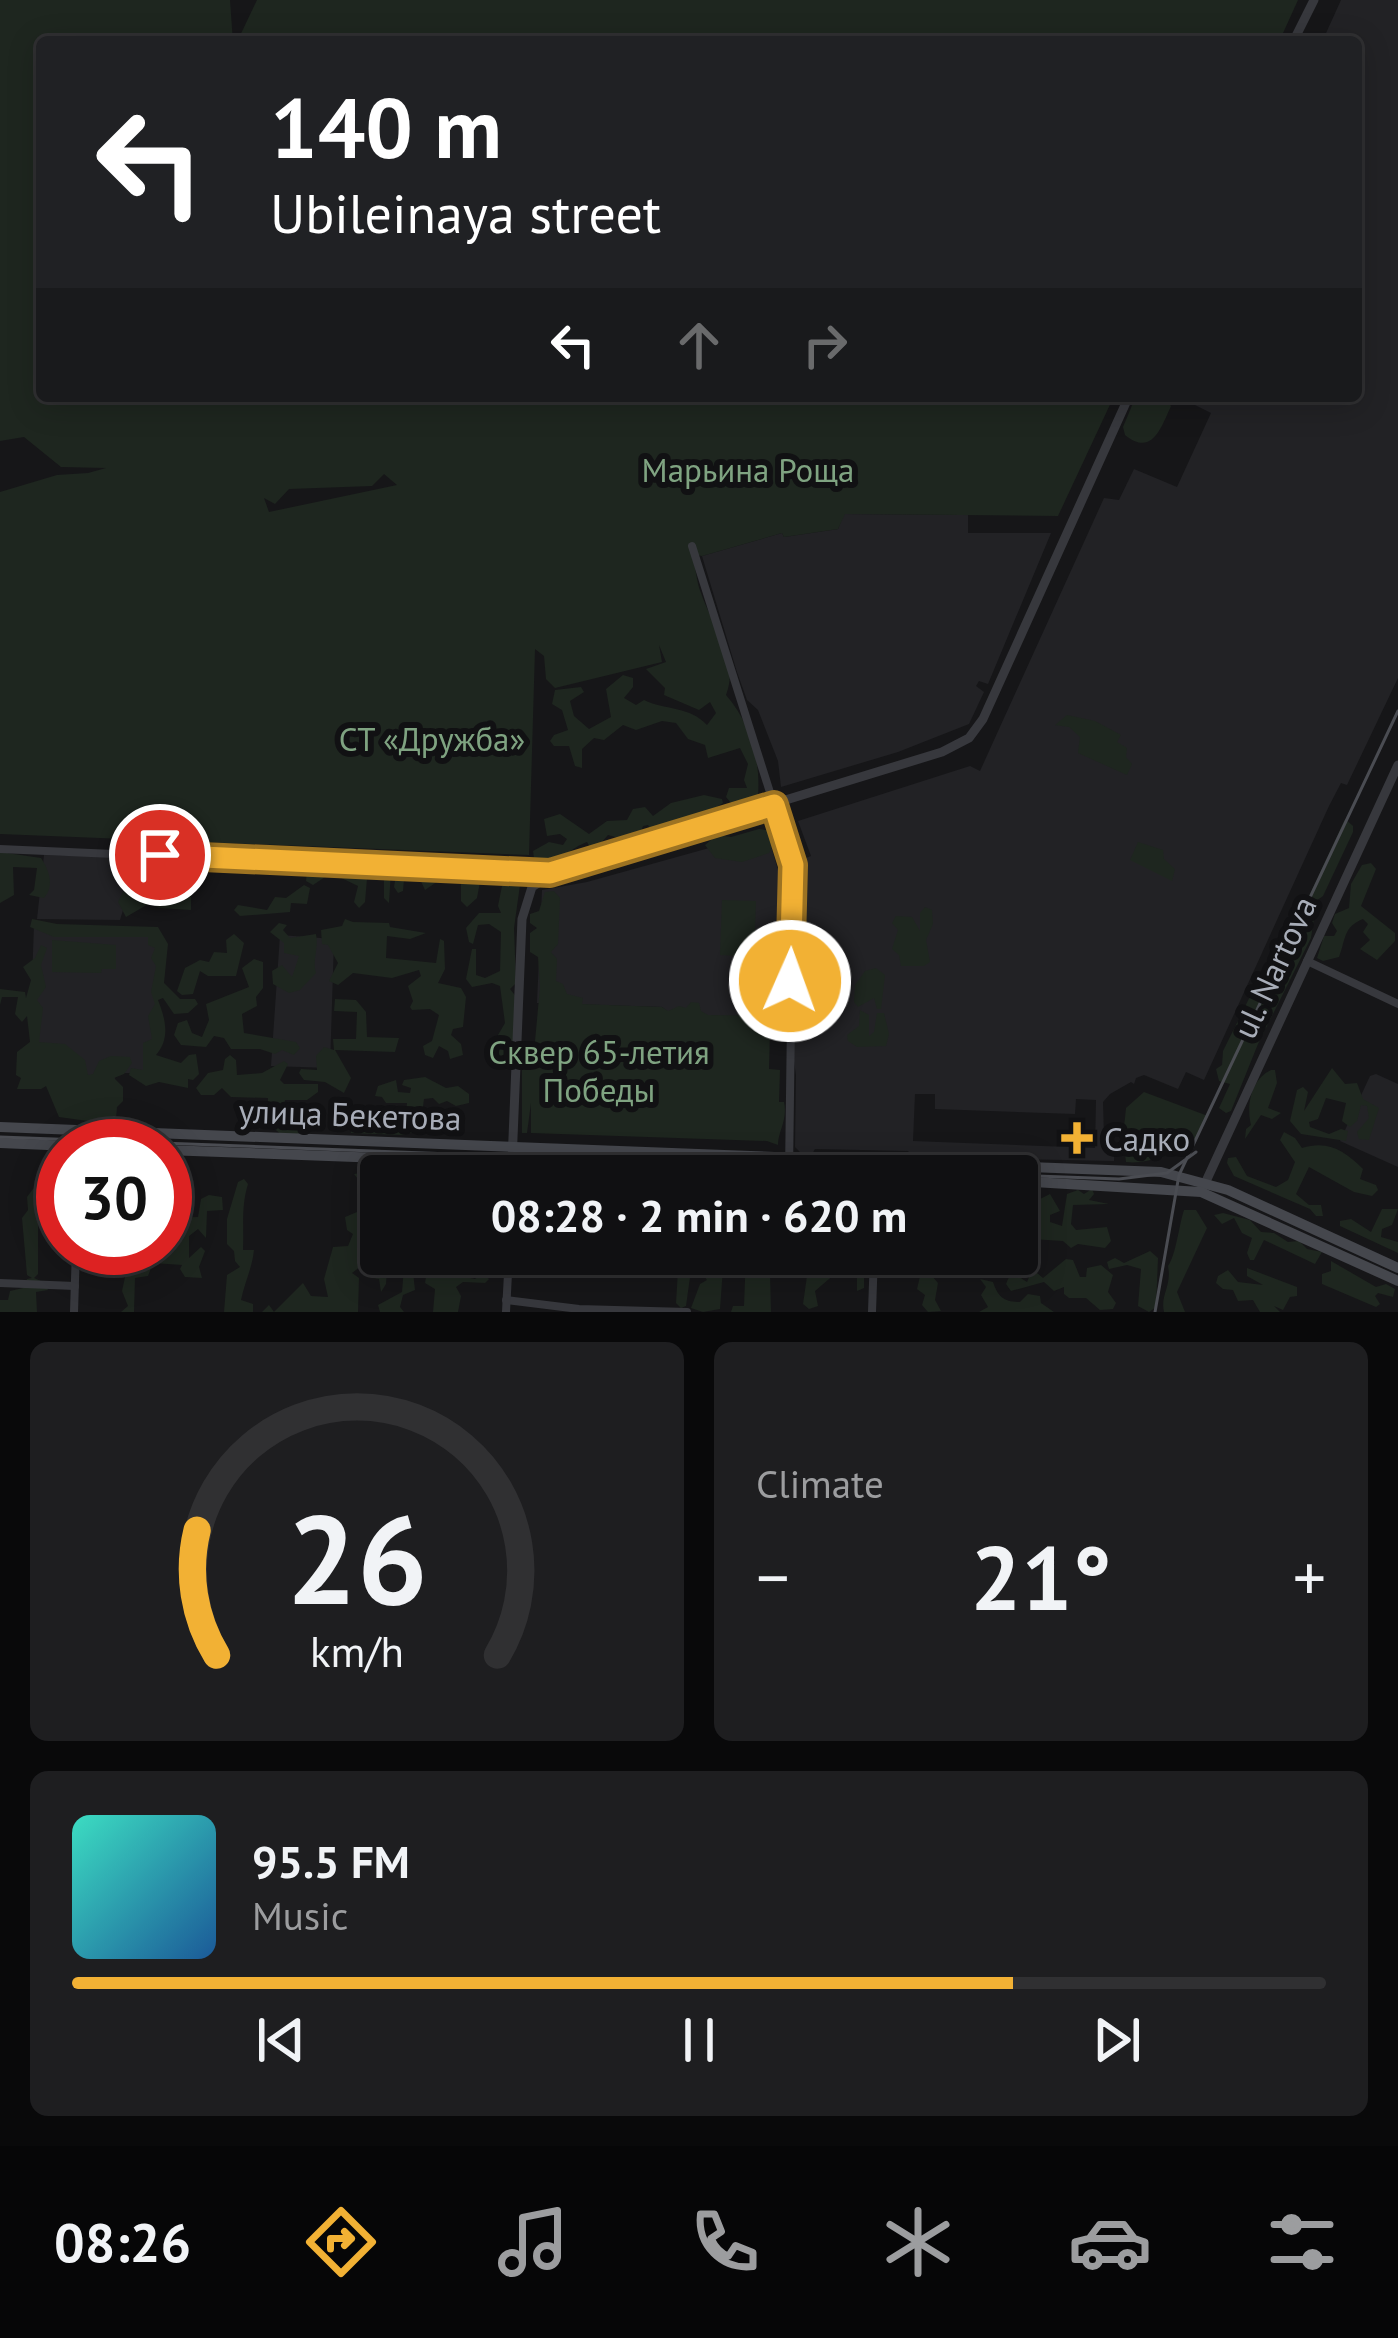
<!DOCTYPE html>
<meta charset="utf-8">
<style>
:root{--surface:#101012;--page:#1e1e20;--text:#f1f3f6;--muted:#9c9d9f;--line:#303032;--accent:#f2b134}
body{margin:0;font-family:"PT Sans",sans-serif;background:var(--page);color:var(--text);height:100vh;display:flex;flex-direction:column;font-size:45px;white-space:nowrap}
*{box-sizing:border-box;margin:0}
p{font-size:39px;color:var(--muted)}
.icon{flex:none;width:66px;height:66px;fill:none;stroke:currentColor;stroke-width:2;stroke-linecap:round;stroke-linejoin:round}
.map{position:relative;height:1312px;overflow:hidden}
.side{display:flex;flex-direction:column;gap:30px;padding:30px;background:#09090a;flex:1}
.side>*{flex:none}
.hud{position:absolute;left:36px;top:36px;width:1326px;height:366px;border-radius:12px;box-shadow:0 6px 30px #0003,0 0 0 3px var(--line);background:#202124;color:#fff;overflow:hidden}
.speed{position:absolute;left:36px;top:1119px;display:flex;gap:24px;font-size:60px;font-weight:700;text-align:center}
.speed>*{display:grid;place-content:center;width:156px;height:156px;border-radius:50%;background:var(--surface);box-shadow:0 6px 30px #0003,0 0 0 3px var(--line);line-height:1}
.speed .limit{border:18px solid #d22;background:#fff;color:#111}
.pin{position:absolute;display:grid;place-items:center;width:102px;height:102px;color:#fff;margin:-51px;border:6px solid #fff;border-radius:50%;box-shadow:0 3px 12px #0007}
.me{position:absolute;width:132px;margin:-66px;rotate:2deg;stroke-linejoin:round;filter:drop-shadow(0 0 9px #0008)}
.turn{display:flex;align-items:center;gap:42px;height:252px;padding:0 36px;font-size:54px}
.turn .icon{width:156px;height:156px;stroke-width:2.5}
.turn b{display:block;font-size:84px;line-height:102px}
.lanes{display:flex;align-items:center;height:114px;padding:0 36px;background:#0003;justify-content:center;gap:60px;direction:ltr}
.lanes .off{opacity:.35}
.big{font-size:90px;font-weight:600;line-height:1.1}
.side .card{flex:1;display:flex;flex-direction:column;justify-content:center;gap:18px;min-width:0;padding:0 42px;border-radius:18px;background:var(--page)}
.side .dial{align-items:center;gap:0}
.dial svg{height:312px;overflow:visible;fill:none;stroke:var(--line);stroke-width:7;stroke-linecap:round;text-anchor:middle}
.dial text{fill:var(--text);stroke:none}
.song{display:flex;align-items:center;gap:36px}
.cover{width:144px;height:144px;border-radius:18px;background:linear-gradient(135deg,hsl(170 70% 55%),hsl(210 70% 35%))}
.played{height:12px;border-radius:6px;background:linear-gradient(90deg,var(--accent) 75%,var(--line) 75%)}
.keys{display:flex;justify-content:space-around;direction:ltr}
.heat{display:flex;justify-content:space-between;align-items:center;font-size:66px;direction:ltr}
.side .tiles{flex:1;display:grid;gap:30px;grid-template-columns:1fr 1fr}
.card:last-child{grid-column:span 2}
.trip{position:absolute;left:360px;top:1155px;width:678px;height:120px;border-radius:12px;background:var(--surface);box-shadow:0 6px 30px #0003,0 0 0 3px var(--line);font-weight:600;line-height:120px;text-align:center}
.dock{display:flex;height:192px;justify-content:space-around;align-items:center;background:#060607;color:var(--muted)}
.dock .icon{width:84px;height:84px}
.dock .on{color:var(--accent)}
.dock b{font-size:54px;color:var(--text)}
.map>svg:first-child{display:block}
.built{fill:#222225;fill-rule:evenodd}
.green{fill:#1e261f;fill-rule:evenodd}
.lines{fill:none;stroke-linecap:round;stroke-linejoin:round}
.minor{stroke:#37383d;stroke-width:8}
.tertiary{stroke:#37383d;stroke-width:9}
.secondary{stroke:#45474d;stroke-width:10}
.tram{stroke:#4a4c52;stroke-width:3}
.route-casing{stroke:#9d7322;stroke-width:30}
.route{stroke:#f2b134;stroke-width:21}
.poi-dot{fill:#f2b134;stroke:#111113;stroke-width:4.5}
.labels{text-anchor:middle;dominant-baseline:central;stroke-width:12;stroke-linejoin:round;paint-order:stroke}
.park-label{font-size:33px;fill:#7fa381;stroke:#111113}
.street-label{font-size:33px;fill:#a8adb8;stroke:#111113}
.poi-label{font-size:33px;fill:#a8adb8;stroke:#111113;text-anchor:start}
</style>
<div class="map">
<svg width="1398" height="1312" viewBox="0 0 1398 1312">
<rect width="100%" height="100%" fill="#161618"/>
<g class="built">
<path d="M1341 0H1398V678L1347 785 1341 783 1329 806 1204 1080 1186 1072 1178 1089 1144 1075 1136 1078 1134 1084 1131 1082 1110 1094 1103 1102 1104 1137 1115 1138 1114 1161 913 1157 908 1151 815 1149 812 1154 801 1153 795 1147 796 1075 793 1055 797 862 811 856 798 821 970 766 980 771 1104 498 1119 500 1134 469 1177 487 1211 413 1189 402 1191 396H1356V42H1322ZM915 1094H935V1109L1075 1114 1076 1099 1096 1100 1095 1148 913 1141Z"/>
<path d="M844 514 968 515V533H1051L988 684 979 681 976 686 984 692 969 724 898 752 781 787 778 761 758 710 747 700 737 672 702 556 782 533 784 537 838 529Z"/>
<path d="M767 832 782 884 778 1019 669 1013 662 1007 537 1003 542 890 587 882Z"/>
<path d="M44 855 130 857 132 880 120 920 37 919Z"/>
<path d="M34 925 159 929 157 1046 148 1073H115L114 1118 30 1035Z"/>
<path d="M280 935 334 939 330 1068 271 1066Z"/>
<path d="M1376 1074 1398 1084V1167L1340 1141 1370 1076Z"/>
</g>
<g class="green">
<path d="M0 0H230L233 42H42V396H1114L1058 516 845 514 838 529 784 537 782 533 702 556 692 554C696 567 696 581 701 593 712 626 740 660 726 695 749 721 761 759 758 796L732 804 726 797 729 788H747L744 780 748 764 740 748 708 758 705 745 688 739 676 723 662 721 636 730 623 725 604 740 594 738 582 749V768L575 766 569 746H554L550 741 554 735 568 730 562 710 552 704 555 690 581 687 584 692 570 701 574 716 589 729 611 717 606 689 623 675 633 678V687L624 698 636 705 644 700C664 710 690 706 707 725L716 713 710 702 699 710 664 695 665 688 646 669 666 662 659 645 662 662 555 688 546 679 544 656 535 649 529 855 0 834V492L57 475 88 473 106 468 61 467 24 437 0 441ZM384 474 397 485 269 512 264 498 275 504 289 489 372 486Z"/>
<path d="M257 0H1298L1279 42H237Z"/>
<path d="M1136 396H1163L1171 406C1161 428 1152 457 1125 435L1123 427Z"/>
<path d="M1067 715 1095 721 1121 735 1117 742 1127 748 1126 757 1132 764 1127 775 1078 753 1080 737 1069 727 1055 725Z"/>
<path d="M704 795 722 799 723 803C707 814 694 816 678 824L674 821 668 830 653 833 648 825 643 826 640 834 622 839 608 835 593 852 587 842C565 850 559 868 534 858L533 851 549 842 563 845 567 839 560 834 547 836 544 819 560 814 589 834 607 821 627 820 633 809 645 807 653 816 671 803Z"/>
<path d="M1345 819 1353 826V832L1323 896 1316 901 1309 896Z"/>
<path d="M759 829 773 831 775 841 769 853 742 862 715 858 705 845 717 835 731 837Z"/>
<path d="M1138 842 1163 850 1164 859 1175 869 1172 881 1130 860Z"/>
<path d="M0 852 41 858C49 870 55 886 44 898L29 895 34 890 37 868 13 867 14 895 0 903Z"/>
<path d="M138 855 148 861 152 871 148 881 155 885 156 897 178 899 181 882H184L191 892V910L159 908 150 903 126 917 118 902 126 886 139 883 135 871Z"/>
<path d="M1371 863 1376 869 1361 906 1395 933V941L1377 960 1360 949 1370 940 1363 932 1368 924 1363 919C1343 927 1346 939 1339 957L1323 961 1317 958 1324 936H1334L1337 931 1332 923 1335 914 1349 908 1351 884 1362 865Z"/>
<path d="M318 865 354 871H391L389 903 384 898V877L367 879 365 902 359 908 354 902 358 886 331 873 313 885 306 881 307 872Z"/>
<path d="M447 865 475 874 486 870 501 875 502 881 480 882 477 898 467 907 461 901V882L438 881 425 890 420 879H404L403 891 398 893 394 887 396 875 404 870 438 872Z"/>
<path d="M510 878 520 885 514 928 516 983 510 989 518 999 514 1067 500 1068 495 1059 498 1035 505 1023 500 986 492 983 472 987 466 979 472 949H476V975L485 978 500 971 501 932 489 924 478 925 473 944 469 942 466 928 479 913H501L498 906 502 886Z"/>
<path d="M304 885 310 888 307 904 291 903 290 912 240 916 234 910 238 905 267 910 275 897 286 898Z"/>
<path d="M554 891 560 898 558 944 551 952 557 959 556 981 563 984 567 994 583 998 582 1004 662 1007 668 1011 679 1006 686 1008 691 1002 699 1003 701 1011 708 1015 774 1016 772 1003 776 982 784 981 788 992 786 1021 770 1030 769 1069 780 1070 779 1102H784C788 1120 778 1131 778 1145L767 1141 531 1133V1103L527 1133H522V1055L534 1052 540 987 538 957 530 952V933L537 928 530 923V914L539 911 545 892Z"/>
<path d="M722 900 756 901 754 957 720 955Z"/>
<path d="M1306 904 1315 912 1311 938 1258 1044 1231 1111 1226 1113 1219 1108 1230 1084 1219 1081 1216 1069 1222 1065 1223 1051 1283 930 1290 919H1298Z"/>
<path d="M925 907 932 910 933 924 926 940 930 962 924 966H901L899 955 892 949 898 930 892 923 896 916 912 917 920 931V913Z"/>
<path d="M32 919 57 924 158 927 168 944 164 983 180 999H195L198 1004 188 1013 174 1014 163 998 158 1000C165 1018 171 1038 156 1055L181 1063 189 1055 196 1054 199 1074 193 1080 188 1079V1088L159 1082 146 1086 129 1075 131 1068 143 1070V1043L152 1039 148 1016 155 1004 151 992 156 966 151 958 155 948 148 945V937H54L30 927Z"/>
<path d="M345 919 353 922 389 923 390 927 426 933 410 939 387 936 386 958 436 963 440 939 444 941 445 969 438 983 461 988 466 997 463 1027 453 1029 451 1035 461 1044 463 1055 450 1059 448 1051 439 1046 433 1058 425 1055 423 1046 432 1041 439 1015 430 1009 412 1010 410 1007 413 1001 408 986 421 976 419 970 392 978 353 973 338 985 329 981 338 963 328 945 322 944 321 930 342 926Z"/>
<path d="M279 923 287 925 283 930 290 938 316 934C319 949 312 959 316 973L300 990 289 993 273 984 272 971 282 965 292 977 299 956 284 953V943L270 932Z"/>
<path d="M234 934 244 943 236 976H208L200 971 193 994 182 995 177 991 185 968 200 960 209 962 214 952 227 953 226 940Z"/>
<path d="M52 940 116 945V969H102L101 973 52 972Z"/>
<path d="M41 945 47 948 41 965 46 987 37 1000 43 1008 39 1042 65 1044 85 1060 88 1075 93 1074 99 1061 111 1056 130 1057 132 1063 124 1074 114 1078 123 1087V1101L117 1107 116 1119 102 1123 59 1117 46 1086 41 1089H17L21 1078 16 1075 17 1052 30 1042 27 1016 22 1022 15 1014 18 997H2L0 1005V989L25 992 26 998 31 980 23 967 35 958Z"/>
<path d="M254 959 263 962V988L256 997 257 1006 242 1014 244 1033 296 1042 300 1048 294 1055 282 1050 275 1054 260 1049H231L224 1038 214 1036 206 1047 181 1045 174 1035 178 1023 187 1020 192 1033 202 1037 209 1020 206 1004 249 987 242 968Z"/>
<path d="M876 968 885 975 881 1009H877L874 998 858 1007 854 1002 855 985 865 971Z"/>
<path d="M335 999 356 1000 366 1012 367 1037 399 1038 395 1052 335 1050 351 1078 344 1093 325 1082 304 1080 299 1073 301 1069 317 1070 316 1056 324 1047 334 1050 333 1039H356L357 1012 334 1011Z"/>
<path d="M860 1010 869 1015V1036L874 1032 877 1013H884L889 1034 886 1046 857 1047 848 1041 847 1035 859 1026Z"/>
<path d="M230 1055 236 1060 237 1075 262 1073 284 1061 288 1064 280 1080 284 1084H318V1092L307 1100H285L284 1118 295 1121 299 1134 285 1138 268 1123V1098L231 1097 222 1088 214 1095H201L196 1088 208 1073 223 1070 225 1059Z"/>
<path d="M1332 1068 1345 1084 1357 1083 1363 1099 1379 1108 1369 1140 1359 1139 1357 1132 1369 1118 1367 1106 1361 1105 1357 1121 1350 1127 1342 1121 1346 1103 1326 1098 1318 1119 1309 1122 1310 1127 1329 1134 1341 1129 1348 1131 1346 1141 1301 1134 1290 1121 1297 1090 1303 1087 1308 1092 1304 1111Z"/>
<path d="M1271 1070H1275L1277 1083 1268 1108 1281 1113 1272 1119 1261 1115 1245 1139 1246 1129 1251 1125C1246 1106 1251 1079 1271 1070Z"/>
<path d="M425 1077 446 1088 458 1086 469 1094V1103L456 1106 447 1101 439 1104 433 1098 424 1099 420 1130 402 1135 351 1133 352 1124 364 1121 371 1125 405 1126 407 1103H386L382 1097 375 1096 378 1086 396 1080 398 1092 410 1093 411 1088 402 1085 404 1080Z"/>
<path d="M1144 1092 1208 1116 1189 1154C1168 1151 1150 1165 1126 1162L1123 1137 1126 1108Z"/>
<path d="M1284 1132 1295 1138 1302 1148C1328 1140 1344 1150 1363 1169L1360 1179 1376 1185 1378 1190 1372 1196 1354 1192 1309 1167 1296 1194 1309 1205H1321L1323 1216H1316L1310 1209 1234 1176 1227 1163 1228 1158 1236 1157 1247 1176 1276 1187 1288 1180 1295 1162 1280 1140Z"/>
<path d="M380 1162 397 1163 403 1172 412 1163H431L436 1173 487 1176H381V1180L358 1179 354 1174 368 1172Z"/>
<path d="M244 1179 248 1184C241 1207 244 1226 243 1250H254C252 1269 245 1281 241 1300L253 1304V1312H224L227 1275 240 1267 235 1261 234 1251 227 1244V1219L238 1182Z"/>
<path d="M33 1189 46 1190 52 1197 63 1196V1225L61 1205 42 1201 38 1215V1274L34 1278 45 1283 48 1290 36 1292 37 1312H0V1300H8L10 1291 23 1288 27 1279 32 1278 27 1275 22 1218 28 1210 27 1197Z"/>
<path d="M1092 1189 1094 1194 1089 1200 1109 1204 1073 1205 1071 1224 1076 1230 1107 1227 1111 1241 1105 1248 1078 1244 1071 1248 1063 1241 1031 1239 1029 1229 1017 1225V1199H1040L1050 1194 1060 1211 1050 1215V1222L1062 1226 1067 1194 1078 1190 1084 1194Z"/>
<path d="M209 1195 222 1197 223 1210 207 1211 206 1238 198 1229 189 1236V1258L201 1247 205 1251 199 1267 202 1278 185 1277 180 1269 182 1265 153 1263 148 1276 135 1278 134 1312H121L128 1306 122 1291 129 1259 141 1261 146 1248H165V1218L198 1217 201 1199Z"/>
<path d="M1382 1209H1398L1392 1225 1382 1229 1381 1237 1398 1242V1253L1340 1226V1221L1351 1219 1371 1232Z"/>
<path d="M1184 1210H1196L1207 1228 1177 1292 1185 1312H1164C1160 1295 1172 1286 1168 1266 1176 1255 1179 1225 1184 1210Z"/>
<path d="M357 1212 362 1217 358 1226 362 1232 361 1266 352 1273 359 1278 358 1312H262L269 1305 274 1312 303 1283 311 1296 328 1297 324 1279 333 1247 348 1246 353 1234 347 1230 345 1217Z"/>
<path d="M1223 1213 1250 1220 1261 1232 1274 1233 1288 1242 1299 1241 1307 1249 1322 1252 1315 1264 1264 1240 1254 1260H1250L1247 1253 1252 1238 1242 1233 1234 1218 1222 1224 1214 1215Z"/>
<path d="M1150 1251 1158 1258 1156 1307 1149 1312 1138 1306 1141 1269 1127 1265 1109 1269 1107 1262 1115 1258 1124 1263Z"/>
<path d="M389 1254H411L415 1290 403 1295 400 1307 404 1312H380L378 1305 402 1292 404 1267 387 1270 386 1284 381 1292 379 1279 367 1277 369 1268 384 1267 381 1260Z"/>
<path d="M433 1254H465L463 1264 455 1269V1275L475 1279 483 1274 489 1279 485 1283 463 1282 456 1287 461 1296 458 1312H433L435 1289 425 1283 426 1277 436 1268Z"/>
<path d="M679 1254 724 1255 720 1309 703 1312 691 1308 700 1284 707 1280 698 1267 703 1262 700 1257 691 1270 686 1306 681 1308 676 1303Z"/>
<path d="M746 1254H760L763 1259 776 1262 788 1254H865L860 1262 864 1271V1288L857 1291V1263L837 1262 836 1273 815 1291 818 1306 809 1309 803 1304 807 1276 770 1273 771 1312H731L733 1306H744Z"/>
<path d="M900 1254H924L930 1260 934 1254H949L953 1259 939 1268 933 1267 930 1274 938 1283 935 1300 941 1311 928 1312 922 1305 925 1295 917 1289 921 1272 914 1269 915 1258Z"/>
<path d="M1066 1259 1073 1260 1080 1277H1086L1087 1268 1101 1265 1113 1275 1108 1292 1116 1303 1113 1309 1100 1310 1086 1298H1069L1064 1294V1287L1054 1291 1044 1282 1011 1291 1006 1284 1009 1277 1016 1275 1027 1282 1030 1275 1037 1273 1043 1278Z"/>
<path d="M1331 1261 1376 1287 1386 1284 1395 1289 1393 1297 1378 1293 1375 1296 1380 1304 1376 1307 1322 1284V1274L1331 1271Z"/>
<path d="M1247 1268 1297 1287V1296L1290 1297 1283 1310 1274 1306 1280 1312H1260L1253 1300 1238 1301 1233 1290 1223 1289 1216 1283 1218 1276 1228 1270 1238 1282 1263 1285 1247 1276Z"/>
<path d="M980 1279 993 1282C998 1297 1004 1302 1020 1302L1028 1294 1040 1296 1041 1303 1054 1312H979L988 1307 981 1295 986 1287Z"/>
</g>
<g class="lines">
<g class="minor">
<path d="M692 546 793 865 789 1173"/>
<path d="M0 849 550 873"/>
<path d="M1307 961 1398 1004"/>
<path d="M80 1146 81 1130"/>
<path d="M0 1283 75 1286"/>
<path d="M506 1300 579 1309 687 1312"/>
<path d="M74 1312 76 1248"/>
<path d="M506 1312 509 1254"/>
<path d="M872 1312 874 1254"/>
</g>
<g class="tertiary">
<path d="M1293 42 1314 0"/>
<path d="M512 1162 522 919 532 887 561 869 942 752 969 738 983 719 1129 396"/>
<path d="M1202 1190 1398 765"/>
</g>
<g class="secondary">
<path d="M0 1127 1161 1172 1228 1190 1398 1268"/>
<path d="M0 1143 71 1146"/>
<path d="M165 1150 875 1176"/>
<path d="M1017 1181 1201 1192 1398 1281"/>
</g>
<g class="tram">
<path d="M0 1137 1119 1179 1167 1173 1196 1152"/>
<path d="M1155 1312 1179 1175 1398 711"/>
</g>
</g>
<g class="lines">
<g class="route-casing">
<path id="route" d="M160 855 550 873 774 805 793 865 790 981"/>
</g>
<use href="#route" class="route"/>
</g>
<path class="poi-dot" d="M1071 1120h12v12h12v12h-12v12h-12v-12h-12v-12h12z"/>
<g class="labels">
<g class="park-label">
<text x="748" y="469">Марьина Роща</text>
<text x="432" y="738">СТ «Дружба»</text>
<text x="599" y="1051">Сквер 65-летия<tspan x="599" dy="38">Победы</tspan></text>
</g>
<g class="street-label">
<text transform="translate(1274 967) rotate(-65)">ul. Nartova</text>
<text transform="translate(350 1114) rotate(2)">улица Бекетова</text>
</g>
<g class="poi-label">
<text x="1104" y="1138">Садко</text>
</g>
</g>
</svg>
<div class="speed"><div class="limit">30</div></div>
<div class="pin" style="left:160px;top:855px;background:#d93025"><svg class="icon" aria-label="arrive" viewBox="0 0 24 24"><path d="M6 21V4h12l-3 4 3 4H6"/></svg></div>
<svg class="me" style="left:790px;top:981px" viewBox="-20 -20 40 40"><circle r="17" fill="#f2b134" stroke="#fff" stroke-width="3"/><path d="M0-11L8 9 0 5-8 9z" fill="#fff"/></svg>
<div class="trip">08:28 · 2 min · 620 m</div>
<div class="hud">
<div class="turn"><svg class="icon" aria-label="left" viewBox="0 0 24 24"><path d="M17 20v-9H6M10 6l-5 5 5 5"/></svg><div><b>140 m</b>Ubileinaya street</div></div>
<div class="lanes"><svg class="icon" aria-label="left" viewBox="0 0 24 24"><path d="M17 20v-9H6M10 6l-5 5 5 5"/></svg><svg class="icon off" aria-label="ahead" viewBox="0 0 24 24"><path d="M12 20V5M6 11l6-6 6 6"/></svg><svg class="icon off" aria-label="right" viewBox="0 0 24 24"><path d="M7 20v-9h11M14 6l5 5-5 5"/></svg></div>
</div>
</div>
<section class="side">
<div class="tiles">
<div class="card dial"><svg viewBox="0 0 100 80">
<path d="M14 69A42 42 0 1 1 86 69"/>
<path d="M14 69A42 42 0 0 1 9 37" stroke="#f2b134"/>
<text x="50" y="56" font-size="32" font-weight="700">26</text>
<text x="50" y="72" font-size="11">km/h</text>
</svg></div>
<div class="card"><p>Climate</p>
<div class="heat"><a>−</a><b class="big">21°</b><a>+</a></div>
</div>
<div class="card">
<div class="song"><i class="cover"></i><div><b>95.5 FM</b><p>Music</p></div></div>
<div class="played"></div>
<div class="keys"><svg class="icon" aria-label="previous" viewBox="0 0 24 24"><path d="M18 5L8 12l10 7zM5 5v14"/></svg><svg class="icon" aria-label="pause" viewBox="0 0 24 24"><path d="M8 5v14M16 5v14"/></svg><svg class="icon" aria-label="next" viewBox="0 0 24 24"><path d="M6 5l10 7-10 7zM19 5v14"/></svg></div>
</div>
</div>
</section>
<nav class="dock">
<b>08:26</b>
<svg class="icon on" aria-label="directions" viewBox="0 0 24 24"><path d="M12 3l9 9-9 9-9-9zM9 14v-3h6M13 9l2 2-2 2"/></svg>
<svg class="icon" aria-label="music" viewBox="0 0 24 24"><path d="M9 18V5l10-2v13"/><circle cx="6" cy="18" r="3"/><circle cx="16" cy="16" r="3"/></svg>
<svg class="icon" aria-label="phone" viewBox="0 0 24 24"><path d="M5 4h4l2 5-3 2q2 4 5 5l2-3 5 2v4C11 20 4 13 5 4z"/></svg>
<svg class="icon" aria-label="climate" viewBox="0 0 24 24"><path d="M12 3v18M4 7l16 10M4 17L20 7"/></svg>
<svg class="icon" aria-label="car" viewBox="0 0 24 24"><path d="M5 17H2v-5l4-1 3-4h7l3 4 3 1v5h-3M9 17h6M6 11h13"/><circle cx="7" cy="17" r="2"/><circle cx="17" cy="17" r="2"/></svg>
<svg class="icon" aria-label="filters" viewBox="0 0 24 24"><path d="M4 7h16M4 17h16"/><circle cx="9" cy="7" r="2"/><circle cx="15" cy="17" r="2"/></svg>
</nav>
